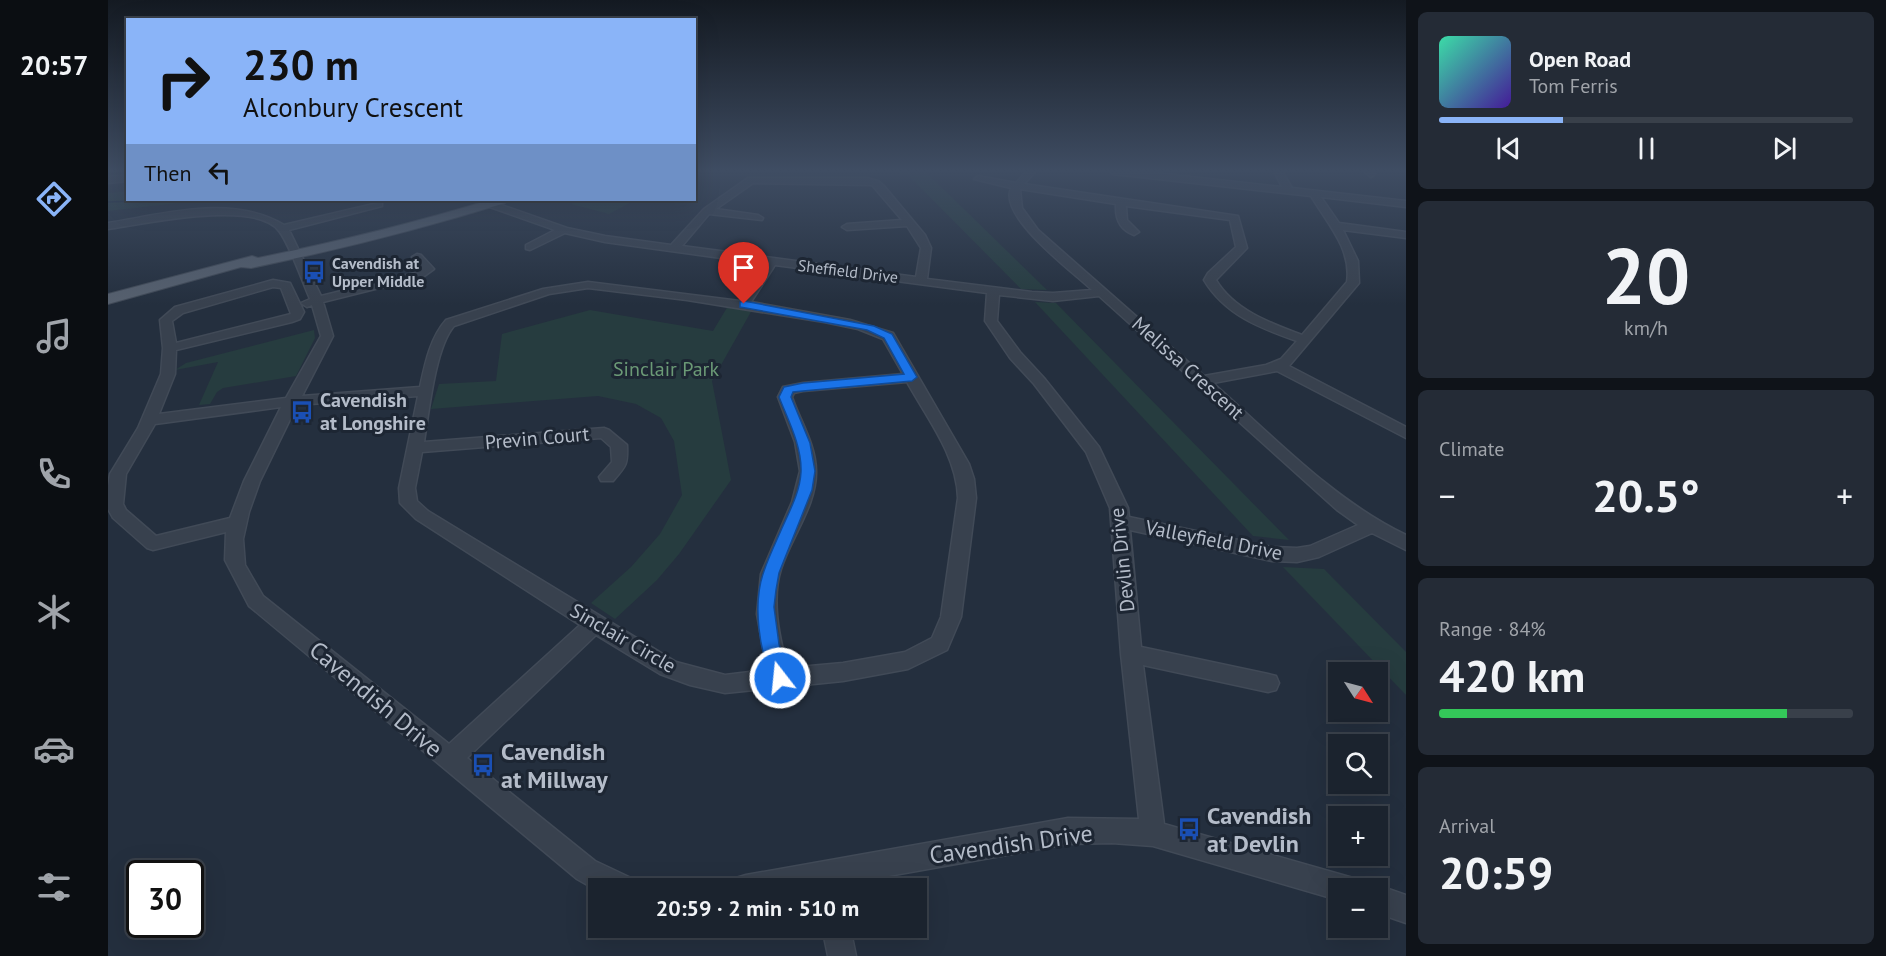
<!DOCTYPE html>
<meta charset="utf-8">
<style>
:root{--surface:#1b232e;--page:#242b36;--text:#f1f3f6;--muted:#a0a4aa;--line:#39404a;--accent:#8ab4f8}
body{margin:0;font-family:"PT Sans",sans-serif;background:var(--page);color:var(--text);height:100vh;display:flex;flex-direction:column;font-size:22px;white-space:nowrap}
*{box-sizing:border-box;margin:0}
p{font-size:20px;color:var(--muted)}
.icon{flex:none;width:33px;height:33px;fill:none;stroke:currentColor;stroke-width:2;stroke-linecap:round;stroke-linejoin:round}
.map{position:relative;flex:1;overflow:hidden}
.drawer{display:flex;flex-direction:column;gap:12px;padding:12px;background:#0f1319;width:480px}
.drawer>*{flex:none}
.hud{position:absolute;left:18px;top:18px;width:570px;height:183px;border-radius:0px;box-shadow:0 6px 24px #0002,0 0 0 2px var(--line);background:#8ab4f8;color:#111;overflow:hidden}
.needle{width:39px;rotate:126deg}
.buttons{position:absolute;left:1220px;top:662px;display:grid;gap:12px}
.buttons a{display:grid;place-items:center;width:60px;height:60px;border-radius:0px;background:var(--surface);box-shadow:0 6px 24px #0002,0 0 0 2px var(--line);font-size:30px}
.speed{position:absolute;left:18px;top:860px;display:flex;gap:12px;font-size:30px;font-weight:700;text-align:center}
.speed>*{display:grid;place-content:center;width:78px;height:78px;border-radius:50%;background:var(--surface);box-shadow:0 6px 24px #0002,0 0 0 2px var(--line);line-height:1}
.speed .limit{border:3px solid #111;border-radius:9px;background:#fff;color:#111}
.pin{position:absolute;display:grid;place-items:center;width:51px;height:51px;color:#fff;margin:-62px -26px;border-radius:50% 50% 50% 0;rotate:-45deg;box-shadow:0 0 6px #0007}
.pin .icon{rotate:45deg}
.me{position:absolute;width:66px;margin:-33px;rotate:344deg;stroke-linejoin:round;filter:drop-shadow(0 0 4px #0008)}
.turn{display:flex;align-items:center;gap:21px;height:126px;padding:0 18px;font-size:27px}
.turn .icon{width:78px;height:78px;stroke-width:2.5}
.turn b{display:block;font-size:42px;line-height:51px}
.then{display:flex;align-items:center;height:57px;padding:0 18px;background:#0003;gap:12px;font-size:22px}
.big{font-size:45px;font-weight:800;line-height:1.1}
.drawer .tile{flex:1;display:flex;flex-direction:column;justify-content:center;gap:9px;min-width:0;padding:0 21px;border-radius:9px;background:var(--page)}
.drawer .dial{align-items:center;gap:0}
.dial b{font-size:78px;line-height:1}
.song{display:flex;align-items:center;gap:18px}
.cover{width:72px;height:72px;border-radius:9px;background:linear-gradient(135deg,hsl(160 70% 55%),hsl(260 70% 35%))}
.played{height:6px;border-radius:3px;background:linear-gradient(90deg,var(--accent) 30%,var(--line) 30%)}
.keys{display:flex;justify-content:space-around;direction:ltr}
.heat{display:flex;justify-content:space-between;align-items:center;font-size:33px;direction:ltr}
.charge{height:9px;border-radius:4px;background:linear-gradient(90deg,#34c759 84%,var(--line) 0)}
.trip{position:absolute;left:480px;top:878px;width:339px;height:60px;border-radius:0px;background:var(--surface);box-shadow:0 6px 24px #0002,0 0 0 2px var(--line);font-weight:800;line-height:60px;text-align:center}
main{display:flex;flex:1;min-height:0}
.dock{display:flex;flex-direction:column;width:108px;justify-content:space-around;align-items:center;background:#0b0e12;color:var(--muted)}
.dock .icon{width:42px;height:42px}
.dock .active{color:var(--accent)}
.dock b{font-size:27px;color:var(--text)}
.map>svg:first-child{display:block}
.green{fill:#263c3f}
.lines{fill:none;stroke-linecap:round;stroke-linejoin:round}
.stream{stroke:#17263c;stroke-width:1.5}
.minor-casing{stroke:#414a57;stroke-width:3}
.major-casing{stroke:#414a57;stroke-width:2}
.minor{fill:#38414e;fill-rule:evenodd}
.major{fill:#56606e;fill-rule:evenodd}
.route{fill:#1a73e8;stroke:#114b97;stroke-width:1.5}
.labels{text-anchor:middle;dominant-baseline:central;stroke-width:6;stroke-linejoin:round;paint-order:stroke}
.far-poi-label{font-size:16px;font-weight:bold;fill:#b4bcc9;stroke:#1d2633;text-anchor:start}
.far-street-label{font-size:16px;fill:#b4bcc9;stroke:#1d2633}
.street-label{font-size:20px;fill:#b4bcc9;stroke:#1d2633}
.park-label{font-size:20px;fill:#6b9a76;stroke:#1d2633}
.poi-label{font-size:20px;font-weight:bold;fill:#b4bcc9;stroke:#1d2633;text-anchor:start}
.near-street-label{font-size:24px;fill:#b4bcc9;stroke:#1d2633}
.near-poi-label{font-size:24px;font-weight:bold;fill:#b4bcc9;stroke:#1d2633;text-anchor:start}
</style>
<main>
<nav class="dock">
<b>20:57</b>
<svg class="icon active" aria-label="directions" viewBox="0 0 24 24"><path d="M12 3l9 9-9 9-9-9zM9 14v-3h6M13 9l2 2-2 2"/></svg>
<svg class="icon" aria-label="music" viewBox="0 0 24 24"><path d="M9 18V5l10-2v13"/><circle cx="6" cy="18" r="3"/><circle cx="16" cy="16" r="3"/></svg>
<svg class="icon" aria-label="phone" viewBox="0 0 24 24"><path d="M5 4h4l2 5-3 2q2 4 5 5l2-3 5 2v4C11 20 4 13 5 4z"/></svg>
<svg class="icon" aria-label="climate" viewBox="0 0 24 24"><path d="M12 3v18M4 7l16 10M4 17L20 7"/></svg>
<svg class="icon" aria-label="car" viewBox="0 0 24 24"><path d="M5 17H2v-5l4-1 3-4h7l3 4 3 1v5h-3M9 17h6M6 11h13"/><circle cx="7" cy="17" r="2"/><circle cx="17" cy="17" r="2"/></svg>
<svg class="icon" aria-label="filters" viewBox="0 0 24 24"><path d="M4 7h16M4 17h16"/><circle cx="9" cy="7" r="2"/><circle cx="15" cy="17" r="2"/></svg>
</nav>
<div class="map">
<svg width="1298" height="956" viewBox="0 0 1298 956">
<rect width="100%" height="100%" fill="#242f3e"/>
<g class="green">
<path d="M779 171H817L939 290 913 289 800 175Z"/>
<path d="M19 191 20 200H97L0 211V193Z"/>
<path d="M472 200 483 201 488 200H527L501 214 463 204Z"/>
<path d="M927 302 948 303 1181 540 1145 536Z"/>
<path d="M620 306 644 310 604 381 623 480 571 554 549 580 507 619 483 603 523 567 552 534 574 495 566 441 553 418 528 404 490 396 323 409 331 384 388 381 394 334 482 310 605 331Z"/>
<path d="M206 330 207 338 188 376 115 388 109 392 102 404 91 405 110 362 67 370 78 363Z"/>
<path d="M1175 567 1216 569 1298 652V695Z"/>
</g>
<g class="lines">
<path class="stream" d="M0 202 59 200"/>
<g class="minor-casing">
<g id="minor">
<path d="M919 171H928L916 184 1130 216 1139 248 1108 280C1126 310 1162 323 1194 335L1239 282C1244 249 1219 223 1203 196L1005 174 1001 171H1030L1174 187 1166 171H1174L1184 188 1298 201V207L1213 197 1231 223 1298 232V238L1235 230 1250 261 1251 283 1181 366 1298 427V438L1169 371 1105 383C1165 436 1225 500 1298 535V550L1264 533 1211 557 1189 562 1164 561 1022 530 1033 647 1160 674 1168 676 1171 683 1168 690 1160 692 1035 665 1056 824 1245 878 1248 888H1230V900L1045 846 1004 843 960 844 713 888H625L628 878 638 875 960 818 1031 819 1013 654 1002 508 978 452 926 384 902 358 877 321 879 293 667 265 643 302 742 320 785 333 861 464 866 479 868 498 853 617 839 650 800 669 735 681 617 693 582 685 552 674 488 635 359 758 487 861 523 878 526 888H490V891L469 879 141 606 117 560 118 532 45 550 39 548 5 518 0 509V486L2 474 30 428 53 374 55 348 52 320 67 307 165 280 182 283 196 312 192 319 184 322 68 350 67 374 51 414 178 398 213 336 204 305 199 307 193 303 202 299C194 281 182 245 171 231 148 199 35 224 0 229V223C57 214 124 194 176 225L274 202V206L181 230 213 296 307 273 313 268 304 257 309 254 313 255 326 269 315 277 215 302 225 336 194 396 312 387C317 364 322 338 338 320L435 289 480 282 632 301 657 264 497 242 457 233 422 250 418 249V245L447 230 379 206V202L382 201 459 228 497 236 563 245 596 209 640 178H759L770 181 776 186 817 235 823 248 819 279 924 292 945 293 984 290C964 271 890 217 903 188L866 179 870 176 908 183ZM645 183 764 185 794 220 739 224 734 227 739 230 799 226 813 248 808 277 574 246 601 214 654 220 655 218 650 215 608 209ZM912 189 1008 204C1007 219 1012 230 1026 235L1031 232 1019 220 1018 206 1122 220 1128 247 1100 273 1096 280C1117 315 1152 328 1189 341L1173 359 1158 365 1096 376 930 230 914 208ZM165 287 173 288 183 314 68 343 64 321 75 313ZM480 288 579 300 716 322 750 329 775 339 795 374 695 383 675 387 670 397 687 442 692 471 684 502 653 574 649 614 659 670 617 675 568 662 320 511 309 501 307 488 314 452 493 438 503 447 504 462 491 477 493 481H505C518 466 520 465 519 445L501 430 496 428 316 442C321 412 327 348 346 326L441 294ZM891 295 945 301 991 296 1229 510 1250 525 1202 546 1189 548 1164 547 1021 517 1020 508 991 447 936 378 912 352 889 321ZM799 382C819 418 849 456 850 498L833 617 824 638 797 652 735 663 680 668C671 638 663 600 673 569 683 537 709 505 708 471 708 445 692 421 684 397L686 393 695 391ZM310 396 291 488 292 503 308 519 472 625 341 744 155 596 137 565 135 539 141 512 152 481 189 405ZM173 407 136 481 122 518 48 536 18 510 15 504 18 474 47 424Z"/>
<path d="M1256 171H1265L1267 174 1263 177Z"/>
<path d="M20 175V181L0 183V177Z"/>
<path d="M1269 885 1298 895V923L1269 913V888H1263Z"/>
<path d="M714 927H742L748 956H720Z"/>
</g>
</g>
<g class="major-casing">
<path id="major" d="M382 200H399L397 203C313 229 229 250 143 268L133 267 0 304V294L144 256 150 258C228 242 306 223 382 200Z"/>
</g>
<use href="#minor" class="minor"/>
<use href="#major" class="major"/>
</g>
<linearGradient id="sky" x2="0" y2="1"><stop stop-color="#141a22"/><stop offset="0.56" stop-color="#3f4d63"/><stop offset="1" stop-color="#3f4d63" stop-opacity="0"/></linearGradient>
<rect width="1298" height="305" fill="url(#sky)"/>
<path class="route" d="M636 301 766 326 784 334 809 377 804 381 695 391 685 392 683 397 702 443 707 471 704 490 671 573 668 590 666 607 671 644 681 678 679 684 672 686 666 684C651 652 644 604 656 571 661 556 668 542 674 528 682 510 692 492 693 472 694 446 680 420 671 397L676 387 695 383 796 374 776 338 759 330 632 307V302Z"/>
<defs>
<g id="bus-bare" transform="scale(1.8)"><path d="M-5-6H5V4H4V6H2V4H-2V6H-4V4H-5ZM-3.5-4V0h7V-4ZM-3.5 1.2v1.5H-2V1.2ZM2 1.2v1.5H3.5V1.2Z" fill="#1a4fb4" stroke="#1d2633" stroke-width="2.5" paint-order="stroke"/></g>
</defs>
<g fill-rule="evenodd">
<use href="#bus-bare" x="206" y="272"/>
<use href="#bus-bare" x="194" y="412"/>
<use href="#bus-bare" x="375" y="765"/>
<use href="#bus-bare" x="1081" y="829"/>
</g>
<g class="labels">
<g class="far-poi-label">
<text x="224" y="263">Cavendish at<tspan x="224" dy="18">Upper Middle</tspan></text>
</g>
<g class="far-street-label">
<text transform="translate(740 271) rotate(7)">Sheffield Drive</text>
</g>
<g class="street-label">
<text transform="translate(1080 368) rotate(42)">Melissa Crescent</text>
<text transform="translate(429 438) rotate(-5)">Previn Court</text>
<text transform="translate(1106 540) rotate(11)">Valleyfield Drive</text>
<text transform="translate(1014 560) rotate(-96)">Devlin Drive</text>
<text transform="translate(515 638) rotate(30)">Sinclair Circle</text>
</g>
<g class="park-label">
<text x="558" y="369">Sinclair Park</text>
</g>
<g class="poi-label">
<text x="212" y="400">Cavendish<tspan x="212" dy="23">at Longshire</tspan></text>
</g>
<g class="near-street-label">
<text transform="translate(268 699) rotate(40)">Cavendish Drive</text>
<text transform="translate(903 844) rotate(-8)">Cavendish Drive</text>
</g>
<g class="near-poi-label">
<text x="393" y="751">Cavendish<tspan x="393" dy="28">at Millway</tspan></text>
<text x="1099" y="815">Cavendish<tspan x="1099" dy="28">at Devlin</tspan></text>
</g>
</g>
</svg>
<div class="buttons">
<a><svg class="needle" viewBox="-14 -14 28 28"><path d="M0-13l5 13h-10z" fill="#e53935"/><path d="M0 13l5-13h-10z" fill="#a0a4aa"/></svg></a>
<a><svg class="icon" aria-label="search" viewBox="0 0 24 24"><circle cx="10" cy="10" r="6"/><path d="M15 15l6 6"/></svg></a>
<a>+</a>
<a>−</a>
</div>
<div class="speed"><div class="limit">30</div></div>
<div class="pin" style="left:636px;top:304px;background:#d93025"><svg class="icon" aria-label="arrive" viewBox="0 0 24 24"><path d="M6 21V4h12l-3 4 3 4H6"/></svg></div>
<svg class="me" style="left:672px;top:678px" viewBox="-20 -20 40 40"><circle r="17" fill="#1a73e8" stroke="#fff" stroke-width="3"/><path d="M0-11L8 9 0 5-8 9z" fill="#fff"/></svg>
<div class="trip">20:59 · 2 min · 510 m</div>
<div class="hud">
<div class="turn"><svg class="icon" aria-label="right" viewBox="0 0 24 24"><path d="M7 20v-9h11M14 6l5 5-5 5"/></svg><div><b>230 m</b>Alconbury Crescent</div></div>
<div class="then">Then<svg class="icon" aria-label="left" viewBox="0 0 24 24"><path d="M17 20v-9H6M10 6l-5 5 5 5"/></svg></div>
</div>
</div>
<section class="drawer">
<div class="tile">
<div class="song"><i class="cover"></i><div><b>Open Road</b><p>Tom Ferris</p></div></div>
<div class="played"></div>
<div class="keys"><svg class="icon" aria-label="previous" viewBox="0 0 24 24"><path d="M18 5L8 12l10 7zM5 5v14"/></svg><svg class="icon" aria-label="pause" viewBox="0 0 24 24"><path d="M8 5v14M16 5v14"/></svg><svg class="icon" aria-label="next" viewBox="0 0 24 24"><path d="M6 5l10 7-10 7zM19 5v14"/></svg></div>
</div>
<div class="tile dial"><b>20</b><p>km/h</p></div>
<div class="tile"><p>Climate</p>
<div class="heat"><a>−</a><b class="big">20.5°</b><a>+</a></div>
</div>
<div class="tile"><p>Range · 84%</p><b class="big">420 km</b><div class="charge"></div></div>
<div class="tile"><p>Arrival</p><b class="big">20:59</b></div>
</section>
</main>
